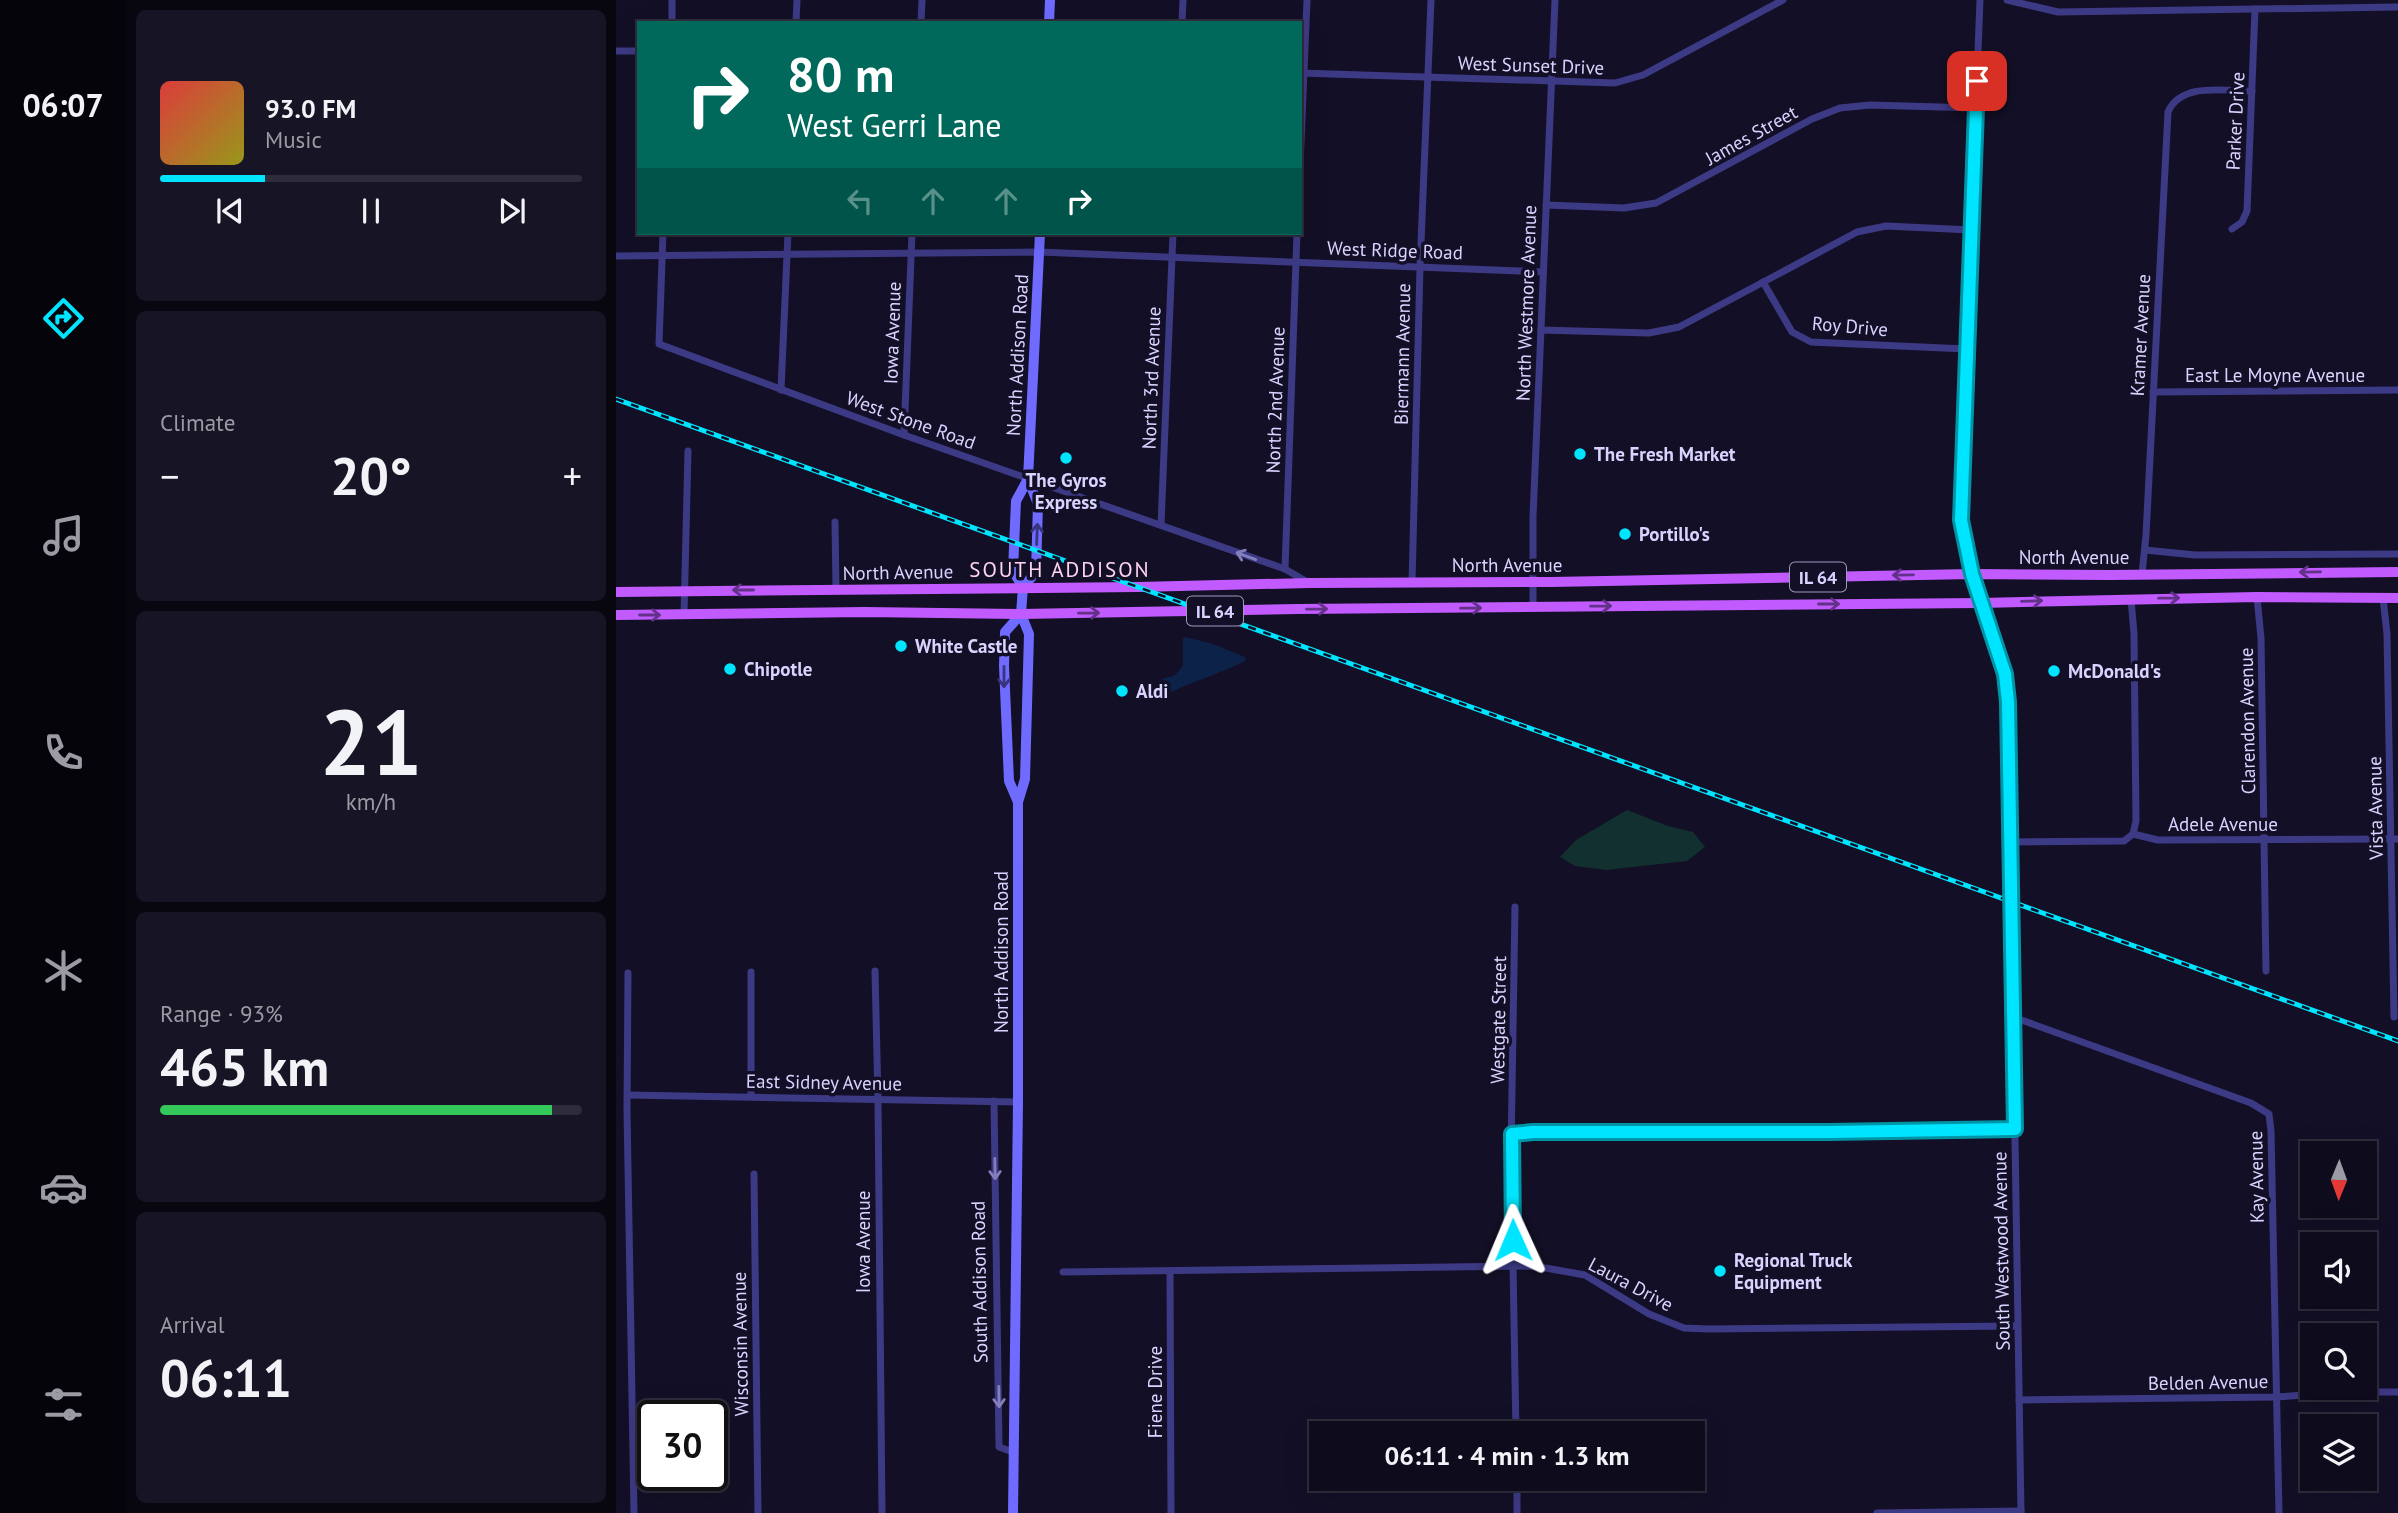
<!DOCTYPE html>
<meta charset="utf-8">
<style>
:root{--surface:#0e0b1c;--page:#171425;--text:#f1f3f6;--muted:#9b9ba3;--line:#2e2b3b;--accent:#00e5ff}
body{margin:0;font-family:"PT Sans",sans-serif;background:var(--page);color:var(--text);height:100vh;display:flex;flex-direction:column;font-size:26px;white-space:nowrap}
*{box-sizing:border-box;margin:0}
p{font-size:23px;color:var(--muted)}
.icon{flex:none;width:38px;height:38px;fill:none;stroke:currentColor;stroke-width:2;stroke-linecap:round;stroke-linejoin:round}
.map{position:relative;flex:1;overflow:hidden}
.drawer{display:flex;flex-direction:column;gap:10px;padding:10px;background:#08060f;width:490px}
.drawer>*{flex:none}
.hud{position:absolute;left:21px;top:21px;width:665px;height:214px;border-radius:0px;box-shadow:0 7px 28px #0002,0 0 0 2px var(--line);background:#00695c;color:#fff;overflow:hidden}
.needle{width:46px;rotate:181deg}
.fabs{position:absolute;left:1684px;top:1141px;display:grid;gap:14px}
.fabs a{display:grid;place-items:center;width:77px;height:77px;border-radius:0px;background:var(--surface);box-shadow:0 7px 28px #0002,0 0 0 2px var(--line);font-size:35px}
.speed{position:absolute;left:21px;top:1400px;display:flex;gap:14px;font-size:35px;font-weight:700;text-align:center}
.speed>*{display:grid;place-content:center;width:91px;height:91px;border-radius:50%;background:var(--surface);box-shadow:0 7px 28px #0002,0 0 0 2px var(--line);line-height:1}
.speed .limit{border:4px solid #111;border-radius:10px;background:#fff;color:#111}
.pin{position:absolute;display:grid;place-items:center;width:60px;height:60px;color:#fff;margin:-30px;border-radius:14px;box-shadow:0 4px 10px #0006}
.me{position:absolute;width:77px;margin:-38px;rotate:359deg;stroke-linejoin:round;filter:drop-shadow(0 0 5px #0008)}
.turn{display:flex;align-items:center;gap:24px;height:147px;padding:0 35px;font-size:32px}
.turn .icon{width:91px;height:91px;stroke-width:2.5}
.turn b{display:block;font-size:49px;line-height:60px}
.lanes{display:flex;align-items:center;height:66px;padding:0 35px;background:#0003;justify-content:center;gap:35px;direction:ltr}
.lanes .off{opacity:.35}
.big{font-size:52px;font-weight:700;line-height:1.1}
.drawer .tile{flex:1;display:flex;flex-direction:column;justify-content:center;gap:10px;min-width:0;padding:0 24px;border-radius:10px;background:var(--page)}
.drawer .dial{align-items:center;gap:0}
.dial b{font-size:91px;line-height:1}
.song{display:flex;align-items:center;gap:21px}
.cover{width:84px;height:84px;border-radius:10px;background:linear-gradient(135deg,hsl(0 70% 55%),hsl(60 70% 35%))}
.played{height:7px;border-radius:4px;background:linear-gradient(90deg,var(--accent) 25%,var(--line) 25%)}
.keys{display:flex;justify-content:space-around;direction:ltr}
.heat{display:flex;justify-content:space-between;align-items:center;font-size:38px;direction:ltr}
.charge{height:10px;border-radius:5px;background:linear-gradient(90deg,#34c759 93%,var(--line) 0)}
.trip{position:absolute;left:693px;top:1421px;width:396px;height:70px;border-radius:0px;background:var(--surface);box-shadow:0 7px 28px #0002,0 0 0 2px var(--line);font-weight:700;line-height:70px;text-align:center}
main{display:flex;flex:1;min-height:0}
.tab-bar{display:flex;flex-direction:column;width:126px;justify-content:space-around;align-items:center;background:#06040b;color:var(--muted)}
.tab-bar .icon{width:49px;height:49px}
.tab-bar .active{color:var(--accent)}
.tab-bar b{font-size:32px;color:var(--text)}
.map>svg:first-child{display:block}
.green{fill:#12302f}
.water{fill:#0c2248}
.lines{fill:none;stroke-linecap:round;stroke-linejoin:round}
.street{stroke:#3d3a85;stroke-width:7}
.secondary{stroke:#6f6bff;stroke-width:10}
.primary{stroke:#c25bff;stroke-width:10}
.rail-casing{stroke:#00e5ff;stroke-width:5}
.rail{stroke:#130f26;stroke-width:2.5;stroke-dasharray:8;stroke-linecap:butt}
.oneway{stroke:#38347d}
.oneway2{stroke:#837fbc}
.oneway3{stroke:#623188}
.route-casing{stroke:#0095a6;stroke-width:18}
.route{stroke:#00e5ff;stroke-width:12}
.poi-dot{fill:#00e5ff;stroke:#130f26;stroke-width:2.5}
.labels{text-anchor:middle;dominant-baseline:central;stroke-width:7;stroke-linejoin:round;paint-order:stroke}
.shield{fill:#130f26;stroke:#9e99be;stroke-width:2}
.shield-label{font-size:18px;font-weight:bold;fill:#d9d4ff}
.street-label{font-size:19px;fill:#d9d4ff;stroke:#130f26}
.poi-label{font-size:19px;font-weight:bold;fill:#d9d4ff;stroke:#130f26;text-anchor:start}
.neighbourhood-label{font-size:21px;letter-spacing:2px;fill:#ffd6f0;stroke:#130f26}
</style>
<main>
<nav class="tab-bar">
<b>06:07</b>
<svg class="icon active" aria-label="directions" viewBox="0 0 24 24"><path d="M12 3l9 9-9 9-9-9zM9 14v-3h6M13 9l2 2-2 2"/></svg>
<svg class="icon" aria-label="music" viewBox="0 0 24 24"><path d="M9 18V5l10-2v13"/><circle cx="6" cy="18" r="3"/><circle cx="16" cy="16" r="3"/></svg>
<svg class="icon" aria-label="phone" viewBox="0 0 24 24"><path d="M5 4h4l2 5-3 2q2 4 5 5l2-3 5 2v4C11 20 4 13 5 4z"/></svg>
<svg class="icon" aria-label="climate" viewBox="0 0 24 24"><path d="M12 3v18M4 7l16 10M4 17L20 7"/></svg>
<svg class="icon" aria-label="car" viewBox="0 0 24 24"><path d="M5 17H2v-5l4-1 3-4h7l3 4 3 1v5h-3M9 17h6M6 11h13"/><circle cx="7" cy="17" r="2"/><circle cx="17" cy="17" r="2"/></svg>
<svg class="icon" aria-label="filters" viewBox="0 0 24 24"><path d="M4 7h16M4 17h16"/><circle cx="9" cy="7" r="2"/><circle cx="15" cy="17" r="2"/></svg>
</nav>
<section class="drawer">
<div class="tile">
<div class="song"><i class="cover"></i><div><b>93.0 FM</b><p>Music</p></div></div>
<div class="played"></div>
<div class="keys"><svg class="icon" aria-label="previous" viewBox="0 0 24 24"><path d="M18 5L8 12l10 7zM5 5v14"/></svg><svg class="icon" aria-label="pause" viewBox="0 0 24 24"><path d="M8 5v14M16 5v14"/></svg><svg class="icon" aria-label="next" viewBox="0 0 24 24"><path d="M6 5l10 7-10 7zM19 5v14"/></svg></div>
</div>
<div class="tile"><p>Climate</p>
<div class="heat"><a>−</a><b class="big">20°</b><a>+</a></div>
</div>
<div class="tile dial"><b>21</b><p>km/h</p></div>
<div class="tile"><p>Range · 93%</p><b class="big">465 km</b><div class="charge"></div></div>
<div class="tile"><p>Arrival</p><b class="big">06:11</b></div>
</section>
<div class="map">
<svg width="1782" height="1513" viewBox="0 0 1782 1513">
<rect width="100%" height="100%" fill="#130f26"/>
<path class="green" d="M1011 810 1052 826 1077 832 1089 847 1071 861 990 870 959 866 944 857 960 840Z"/>
<path class="water" d="M570 637 597 644 629 657V661C603 674 576 682 550 694L544 681 548 678 558 676 567 666V638Z"/>
<g class="lines">
<g class="street">
<path d="M1364 0 1344 510 1356 574 1389 674 1392 702 1405 1513"/>
<path d="M1391 0 1442 12 1782 7"/>
<path d="M56 23V0"/>
<path d="M180 23 181 0"/>
<path d="M305 23 306 0"/>
<path d="M566 23 567 0"/>
<path d="M0 51H23"/>
<path d="M684 73 999 83 1027 75 1167 0"/>
<path d="M684 166 691 0"/>
<path d="M930 205 1008 208 1040 203 1196 119 1224 108 1254 105 1359 108"/>
<path d="M1616 229 1626 222 1631 211 1639 9"/>
<path d="M47 233 43 344 288 435 669 569 693 583"/>
<path d="M0 256 423 252 927 272"/>
<path d="M1147 282 1176 332 1195 342 1350 349"/>
<path d="M925 330 1033 333 1063 327 1241 232 1270 226 1355 230"/>
<path d="M165 390 172 233"/>
<path d="M1537 392 1782 390"/>
<path d="M288 435 296 233"/>
<path d="M219 522 220 590"/>
<path d="M545 525 557 233"/>
<path d="M1529 550 1579 555 1782 554"/>
<path d="M669 569 681 233"/>
<path d="M1526 574 1530 535 1552 112C1565 82 1609 91 1636 91"/>
<path d="M796 583 804 267 815 0"/>
<path d="M1641 597 1645 638 1650 971"/>
<path d="M1767 598 1771 634 1778 1017"/>
<path d="M1515 599 1518 634 1520 821 1517 834"/>
<path d="M917 607V517L939 0"/>
<path d="M68 615 72 451"/>
<path d="M1394 842 1508 841 1517 834 1542 840 1782 839"/>
<path d="M899 907 895 1152 900 1433"/>
<path d="M259 971 262 1100 266 1513"/>
<path d="M135 972V1096"/>
<path d="M12 973 11 1110 18 1513"/>
<path d="M1397 1017 1635 1103 1653 1114 1655 1131 1663 1513"/>
<path d="M12 1095 402 1102"/>
<path d="M378 1101 383 1447 397 1452"/>
<path d="M896 1134 917 1132H1212L1399 1129"/>
<path d="M138 1174 142 1513"/>
<path d="M554 1271 555 1513"/>
<path d="M447 1272 918 1266 969 1275 1033 1314 1068 1328 1093 1329 1401 1326"/>
<path d="M1403 1400 1660 1397 1735 1392H1782"/>
<path d="M901 1479V1513"/>
<path d="M1261 1513 1405 1511"/>
</g>
<g class="secondary">
<path d="M433 23 434 0"/>
<path d="M407 587 420 572 422 504 412 479"/>
<path d="M402 802 393 781 388 666 389 632 405 614"/>
<path d="M397 1513 402 1102V802L409 779 413 634 405 614 407 587 397 571 400 501 412 479 424 233"/>
</g>
<g class="primary">
<path d="M0 592 522 587 693 583 935 582 1356 574 1494 575 1782 572"/>
<path d="M0 615 249 612 405 614 682 609 1364 603 1641 597 1782 598"/>
</g>
<g class="rail-casing">
<path id="rail" d="M0 399 1782 1041"/>
</g>
<use href="#rail" class="rail"/>
</g>
<defs><path id="oneway-shaft" d="M-6 0H5M1.5-3L5.5 0L1.5 3" fill="none" stroke-width="1.6" stroke-linecap="round" stroke-linejoin="round" transform="scale(1.75)"/></defs>
<g class="oneway">
<use href="#oneway-shaft" transform="translate(421 534) rotate(-88)"/>
<use href="#oneway-shaft" transform="translate(388 677) rotate(90)"/>
</g>
<g class="oneway2">
<use href="#oneway-shaft" transform="translate(630 556) rotate(-160)"/>
<use href="#oneway-shaft" transform="translate(379 1169) rotate(89)"/>
<use href="#oneway-shaft" transform="translate(383 1397) rotate(89)"/>
</g>
<g class="oneway3">
<use href="#oneway-shaft" transform="translate(1694 572) rotate(179)"/>
<use href="#oneway-shaft" transform="translate(1287 575) rotate(179)"/>
<use href="#oneway-shaft" transform="translate(127 590) rotate(-180)"/>
<use href="#oneway-shaft" transform="translate(1553 598) rotate(-1)"/>
<use href="#oneway-shaft" transform="translate(1416 601) rotate(-2)"/>
<use href="#oneway-shaft" transform="translate(1213 604)"/>
<use href="#oneway-shaft" transform="translate(985 606) rotate(-1)"/>
<use href="#oneway-shaft" transform="translate(855 608) rotate(-1)"/>
<use href="#oneway-shaft" transform="translate(701 609) rotate(-1)"/>
<use href="#oneway-shaft" transform="translate(473 613) rotate(-1)"/>
<use href="#oneway-shaft" transform="translate(34 615)"/>
</g>
<g class="lines">
<g class="route-casing">
<path id="route" d="M897 1240 896 1134 917 1132H1212L1399 1129 1392 702 1389 674 1356 574 1345 520 1361 81"/>
</g>
<use href="#route" class="route"/>
</g>
<g class="poi-dot">
<circle cx="964" cy="454" r="7"/>
<circle cx="450" cy="458" r="7"/>
<circle cx="1009" cy="534" r="7"/>
<circle cx="285" cy="646" r="7"/>
<circle cx="114" cy="669" r="7"/>
<circle cx="1438" cy="671" r="7"/>
<circle cx="506" cy="691" r="7"/>
<circle cx="1104" cy="1271" r="7"/>
</g>
<g class="labels">
<g class="shield">
<rect x="1174" y="562.5" width="56" height="29" rx="5"/>
<rect x="571" y="596.5" width="56" height="29" rx="5"/>
</g>
<g class="shield-label">
<text x="1202" y="577">IL 64</text>
<text x="599" y="611">IL 64</text>
</g>
<g class="street-label">
<text transform="translate(915 65) rotate(2)">West Sunset Drive</text>
<text transform="translate(1619 121) rotate(-87)">Parker Drive</text>
<text transform="translate(1135 135) rotate(-29)">James Street</text>
<text transform="translate(779 250) rotate(2)">West Ridge Road</text>
<text transform="translate(910 303) rotate(-88)">North Westmore Avenue</text>
<text transform="translate(1234 326) rotate(5)">Roy Drive</text>
<text transform="translate(276 333) rotate(-88)">Iowa Avenue</text>
<text transform="translate(1524 335) rotate(-87)">Kramer Avenue</text>
<text transform="translate(786 354) rotate(-89)">Biermann Avenue</text>
<text transform="translate(401 355) rotate(-87)">North Addison Road</text>
<text x="1659" y="375">East Le Moyne Avenue</text>
<text transform="translate(535 378) rotate(-88)">North 3rd Avenue</text>
<text transform="translate(659 400) rotate(-88)">North 2nd Avenue</text>
<text transform="translate(295 420) rotate(20)">West Stone Road</text>
<text x="1458" y="557">North Avenue</text>
<text x="891" y="565">North Avenue</text>
<text transform="translate(282 572) rotate(-1)">North Avenue</text>
<text transform="translate(1631 721) rotate(-91)">Clarendon Avenue</text>
<text transform="translate(1759 808) rotate(-91)">Vista Avenue</text>
<text x="1607" y="824">Adele Avenue</text>
<text transform="translate(385 952) rotate(-90)">North Addison Road</text>
<text transform="translate(882 1020) rotate(-89)">Westgate Street</text>
<text transform="translate(208 1082) rotate(1)">East Sidney Avenue</text>
<text transform="translate(1640 1177) rotate(-91)">Kay Avenue</text>
<text transform="translate(247 1242) rotate(-90)">Iowa Avenue</text>
<text transform="translate(1385 1251) rotate(-91)">South Westwood Avenue</text>
<text transform="translate(363 1282) rotate(-91)">South Addison Road</text>
<text transform="translate(1015 1284) rotate(28)">Laura Drive</text>
<text transform="translate(124 1344) rotate(-91)">Wisconsin Avenue</text>
<text transform="translate(1592 1382) rotate(-1)">Belden Avenue</text>
<text transform="translate(539 1392) rotate(-90)">Fiene Drive</text>
</g>
<g class="poi-label">
<text x="978" y="454">The Fresh Market</text>
<text x="450" y="480" text-anchor="middle">The Gyros<tspan x="450" dy="22">Express</tspan></text>
<text x="1023" y="534">Portillo's</text>
<text x="299" y="646">White Castle</text>
<text x="128" y="669">Chipotle</text>
<text x="1452" y="671">McDonald's</text>
<text x="520" y="691">Aldi</text>
<text x="1118" y="1260">Regional Truck<tspan x="1118" dy="22">Equipment</tspan></text>
</g>
<g class="neighbourhood-label">
<text x="444" y="569">SOUTH ADDISON</text>
</g>
</g>
</svg>
<div class="fabs">
<a><svg class="needle" viewBox="-14 -14 28 28"><path d="M0-13l5 13h-10z" fill="#e53935"/><path d="M0 13l5-13h-10z" fill="#9b9ba3"/></svg></a>
<a><svg class="icon" aria-label="sound" viewBox="0 0 24 24"><path d="M4 9h4l5-4v14l-5-4H4zM17 9q2 3 0 6"/></svg></a>
<a><svg class="icon" aria-label="search" viewBox="0 0 24 24"><circle cx="10" cy="10" r="6"/><path d="M15 15l6 6"/></svg></a>
<a><svg class="icon" aria-label="layers" viewBox="0 0 24 24"><path d="M12 4l9 5-9 5-9-5zM3 14l9 5 9-5"/></svg></a>
</div>
<div class="speed"><div class="limit">30</div></div>
<div class="pin" style="left:1361px;top:81px;background:#d93025"><svg class="icon" aria-label="arrive" viewBox="0 0 24 24"><path d="M6 21V4h12l-3 4 3 4H6"/></svg></div>
<svg class="me" style="left:897px;top:1240px" viewBox="-20 -20 40 40"><path d="M0-17L14 15 0 8-14 15z" fill="#00e5ff" stroke="#fff" stroke-width="4"/></svg>
<div class="trip">06:11 · 4 min · 1.3 km</div>
<div class="hud">
<div class="turn"><svg class="icon" aria-label="right" viewBox="0 0 24 24"><path d="M7 20v-9h11M14 6l5 5-5 5"/></svg><div><b>80 m</b>West Gerri Lane</div></div>
<div class="lanes"><svg class="icon off" aria-label="left" viewBox="0 0 24 24"><path d="M17 20v-9H6M10 6l-5 5 5 5"/></svg><svg class="icon off" aria-label="ahead" viewBox="0 0 24 24"><path d="M12 20V5M6 11l6-6 6 6"/></svg><svg class="icon off" aria-label="ahead" viewBox="0 0 24 24"><path d="M12 20V5M6 11l6-6 6 6"/></svg><svg class="icon" aria-label="right" viewBox="0 0 24 24"><path d="M7 20v-9h11M14 6l5 5-5 5"/></svg></div>
</div>
</div>
</main>
